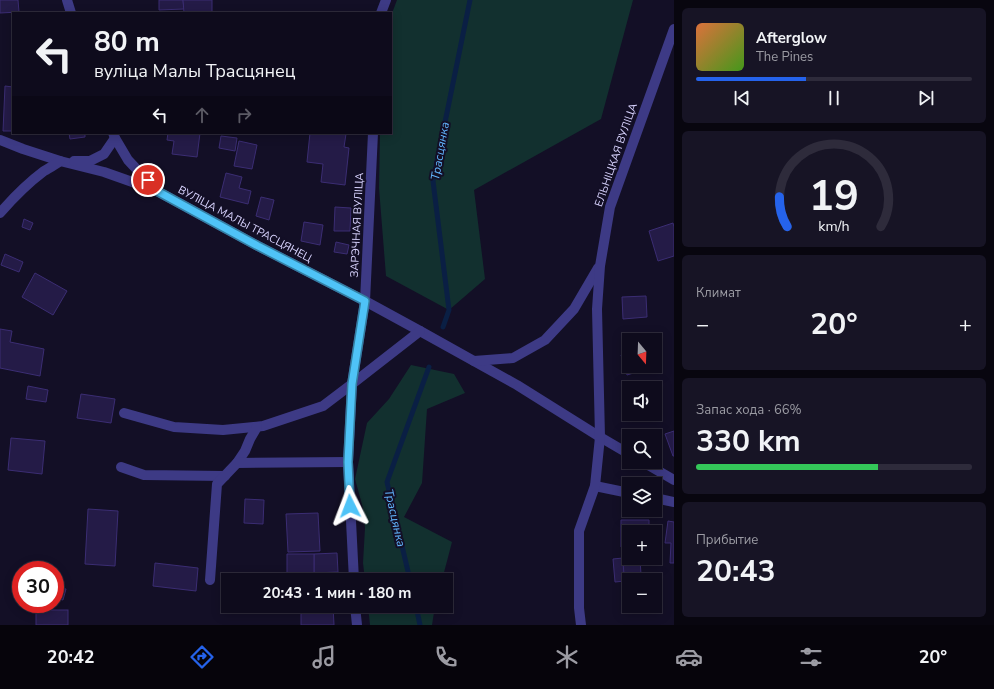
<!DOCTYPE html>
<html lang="ru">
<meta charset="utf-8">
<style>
:root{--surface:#0e0b1c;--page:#171425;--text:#f1f3f6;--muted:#9b9ba3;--line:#2e2b3b;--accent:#2563eb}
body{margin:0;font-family:"Nunito Sans",sans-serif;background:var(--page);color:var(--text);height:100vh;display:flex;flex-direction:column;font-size:15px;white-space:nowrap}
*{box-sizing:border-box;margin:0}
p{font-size:13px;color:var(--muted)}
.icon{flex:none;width:22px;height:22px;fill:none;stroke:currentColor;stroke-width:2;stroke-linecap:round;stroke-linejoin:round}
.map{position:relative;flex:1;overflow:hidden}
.panel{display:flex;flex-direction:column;gap:8px;padding:8px;background:#08060f;width:320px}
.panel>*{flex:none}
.banner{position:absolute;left:12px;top:12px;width:380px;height:122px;border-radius:0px;box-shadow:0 2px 10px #0003,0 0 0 1px var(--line);background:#0e0b1c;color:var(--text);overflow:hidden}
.needle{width:26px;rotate:161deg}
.buttons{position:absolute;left:622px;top:333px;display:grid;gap:8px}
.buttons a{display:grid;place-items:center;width:40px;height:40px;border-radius:0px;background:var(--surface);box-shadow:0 2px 10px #0003,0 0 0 1px var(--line);font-size:20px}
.speed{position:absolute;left:12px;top:561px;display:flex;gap:8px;font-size:20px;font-weight:700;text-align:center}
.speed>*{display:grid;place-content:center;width:52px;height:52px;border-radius:50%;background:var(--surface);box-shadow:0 2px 10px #0003,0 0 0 1px var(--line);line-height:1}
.speed .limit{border:6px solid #d22;background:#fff;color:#111}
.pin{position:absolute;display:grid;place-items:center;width:34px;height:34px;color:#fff;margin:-17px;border:2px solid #fff;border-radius:50%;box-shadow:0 1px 4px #0007}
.me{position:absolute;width:44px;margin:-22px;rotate:357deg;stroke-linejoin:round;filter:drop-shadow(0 0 3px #0008)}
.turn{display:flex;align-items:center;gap:14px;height:84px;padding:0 16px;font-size:18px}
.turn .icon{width:52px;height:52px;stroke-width:2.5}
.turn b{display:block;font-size:28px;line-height:34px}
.lanes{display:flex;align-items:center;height:38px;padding:0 16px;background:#0003;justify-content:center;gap:20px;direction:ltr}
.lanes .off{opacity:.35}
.big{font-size:30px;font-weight:700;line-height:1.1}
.panel .tile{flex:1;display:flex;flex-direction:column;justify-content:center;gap:6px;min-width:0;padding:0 14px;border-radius:6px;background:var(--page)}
.panel .dial{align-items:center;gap:0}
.dial svg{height:104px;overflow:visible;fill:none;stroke:var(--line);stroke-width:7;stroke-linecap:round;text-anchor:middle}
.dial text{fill:var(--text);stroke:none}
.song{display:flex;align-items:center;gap:12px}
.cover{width:48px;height:48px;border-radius:6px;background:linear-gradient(135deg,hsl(20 70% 55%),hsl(100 70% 35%))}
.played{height:4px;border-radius:2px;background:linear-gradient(90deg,var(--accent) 40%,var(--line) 40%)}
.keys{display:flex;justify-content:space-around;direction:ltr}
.heat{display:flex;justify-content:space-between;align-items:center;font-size:22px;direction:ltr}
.charge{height:6px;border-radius:3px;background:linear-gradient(90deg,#34c759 66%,var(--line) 0)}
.trip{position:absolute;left:221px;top:573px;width:232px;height:40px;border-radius:0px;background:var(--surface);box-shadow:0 2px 10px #0003,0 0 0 1px var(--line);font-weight:700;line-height:40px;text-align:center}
.dock{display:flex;height:64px;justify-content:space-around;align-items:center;background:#06040b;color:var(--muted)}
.dock .icon{width:28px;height:28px}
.dock .current{color:var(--accent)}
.dock b{font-size:18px;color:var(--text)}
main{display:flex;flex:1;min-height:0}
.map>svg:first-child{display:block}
.green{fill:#12302f}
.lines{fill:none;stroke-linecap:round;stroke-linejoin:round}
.stream{stroke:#0a1f44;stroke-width:5}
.building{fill:#241b47;stroke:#3b2d73}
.minor{stroke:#3d3a85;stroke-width:10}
.route-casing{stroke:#337fa1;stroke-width:10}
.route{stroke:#4fc3f7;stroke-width:7}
.labels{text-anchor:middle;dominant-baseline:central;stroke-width:4;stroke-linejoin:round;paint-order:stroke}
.street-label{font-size:11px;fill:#d9d4ff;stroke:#130f26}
.water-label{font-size:12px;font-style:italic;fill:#62b6ff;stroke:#130f26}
</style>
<main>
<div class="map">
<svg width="674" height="625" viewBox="0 0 674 625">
<rect width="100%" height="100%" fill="#130f26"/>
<g class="green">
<path d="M397 0H633L601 119 474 190 485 279 449 310 386 276 379 188 380 133H391V16Z"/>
<path d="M411 365 454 374 465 393 427 409 422 483 404 517 452 542 442 580H365L363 563 365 528 363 508 355 479 367 423 389 399Z"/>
<path d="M368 606H435L432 625H370Z"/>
</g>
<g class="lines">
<g class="stream">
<path d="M443 327 449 310 433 181 470 0"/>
<path d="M410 580 387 482 429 367"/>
<path d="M416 606 420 625"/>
</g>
</g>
<g class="building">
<path d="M0 0H18L19 12 0 13Z"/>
<path d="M159 0H183L184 9 159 10Z"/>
<path d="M183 0H212V13H184Z"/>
<path d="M5 86 13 87V131H3Z"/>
<path d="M69 133H85V137L70 139Z"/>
<path d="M168 133H200L197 157 172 154 174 141 167 140Z"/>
<path d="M310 133 346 134 344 147 349 148 345 185 321 182 323 164 307 162Z"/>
<path d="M221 136 237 138 235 151 219 148Z"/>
<path d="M239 141 257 145 252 169 234 166Z"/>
<path d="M226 173 242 177 239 188 251 191 248 204 220 197Z"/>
<path d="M261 197 274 200 269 220 256 216Z"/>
<path d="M335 207 351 208 350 231H334Z"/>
<path d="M24 219 33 223 30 230 22 227Z"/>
<path d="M304 222 323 225 320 245 301 241Z"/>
<path d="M673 223 674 227V256L658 261 649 231Z"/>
<path d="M336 242 349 245 347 254 334 252Z"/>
<path d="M5 254 23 262 19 272 1 265Z"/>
<path d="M35 273 67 291 53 315 22 297Z"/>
<path d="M646 296 647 317 623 319 622 297Z"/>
<path d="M0 329 12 331 10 342 44 349 40 376 0 368Z"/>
<path d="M629 353V366H653V367L627 375 621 355Z"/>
<path d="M28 386 48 390 46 402 26 399Z"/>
<path d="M81 394 115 399 111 423 77 418Z"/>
<path d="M674 431V456H673L665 434Z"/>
<path d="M11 438 45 441 42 474 8 470Z"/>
<path d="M245 499 264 500 263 524 244 523Z"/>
<path d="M88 509 118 511 115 566 85 564Z"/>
<path d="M318 513 320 551 288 552 286 514Z"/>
<path d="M621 520H649V532H629V547H621Z"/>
<path d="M668 521 674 522V563H670L671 543H665Z"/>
<path d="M337 553 338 572 314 573V554Z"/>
<path d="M287 554H314V573L287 574Z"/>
<path d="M623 558 625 581 615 582 613 559Z"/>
<path d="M640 560 641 574 624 575 623 562Z"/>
<path d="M155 563 198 568 196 591 153 586Z"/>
<path d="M55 587 66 589 63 600 55 598Z"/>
<path d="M629 595V606H637L639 609 628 613 622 598Z"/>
<path d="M301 606H333L334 625H301Z"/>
<rect x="36" y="610" width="32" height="15"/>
</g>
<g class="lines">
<g class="minor">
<path d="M67 0 71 13"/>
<path d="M381 13 386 0"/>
<path d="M113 133 115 138 128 160 157 191 258 246 365 301 420 331 517 385 600 437 629 454"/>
<path d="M0 140 23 149 60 161 104 172 155 190"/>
<path d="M74 161H90L104 154 115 138"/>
<path d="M0 213C13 198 28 183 44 171 49 168 55 165 60 161"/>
<path d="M474 361 513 358 545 340 574 309 598 268"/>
<path d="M124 413 174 427 223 430 263 426 323 406 352 384 420 331"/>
<path d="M643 462 674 480"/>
<path d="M237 463 245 451 250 439 257 427"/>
<path d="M121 467 144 475 225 476"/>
<path d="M595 486 629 493"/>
<path d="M655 498 674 502"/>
<path d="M210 580 217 484 237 463 348 462"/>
<path d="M354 580 348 462 352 384 365 301 373 133"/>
<path d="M355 606 357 625"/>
<path d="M581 625 579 608V531L595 486 600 437 597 309 600 266 610 207 674 29"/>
</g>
</g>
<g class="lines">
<g class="route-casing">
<path id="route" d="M148 180 157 191 258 246 365 301 352 384 348 462 350 506"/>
</g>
<use href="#route" class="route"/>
</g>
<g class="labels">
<g class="street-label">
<text transform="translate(616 155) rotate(-71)">ЕЛЬНІЦКАЯ ВУЛІЦА</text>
<text transform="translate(245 224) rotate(28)">ВУЛІЦА МАЛЫ ТРАСЦЯНЕЦ</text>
<text transform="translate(357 225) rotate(-87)">ЗАРЭЧНАЯ ВУЛІЦА</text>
</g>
<g class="water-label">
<text transform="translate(440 151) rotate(-80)">Трасцянка</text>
<text transform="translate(395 518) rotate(77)">Трасцянка</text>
</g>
</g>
</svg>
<div class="buttons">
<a><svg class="needle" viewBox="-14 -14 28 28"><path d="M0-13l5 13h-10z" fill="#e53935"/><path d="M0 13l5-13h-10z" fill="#9b9ba3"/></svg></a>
<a><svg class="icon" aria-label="sound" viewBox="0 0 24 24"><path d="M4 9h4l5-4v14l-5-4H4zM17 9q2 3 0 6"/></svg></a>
<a><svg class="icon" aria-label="search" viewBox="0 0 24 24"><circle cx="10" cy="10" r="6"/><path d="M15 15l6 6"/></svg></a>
<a><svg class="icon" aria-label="layers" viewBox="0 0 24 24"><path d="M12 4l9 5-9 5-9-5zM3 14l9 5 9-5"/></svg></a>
<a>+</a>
<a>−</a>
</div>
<div class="speed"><div class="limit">30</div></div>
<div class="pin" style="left:148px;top:180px;background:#d93025"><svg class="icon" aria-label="arrive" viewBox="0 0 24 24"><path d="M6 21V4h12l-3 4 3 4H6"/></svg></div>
<svg class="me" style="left:350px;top:506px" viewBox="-20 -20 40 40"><path d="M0-17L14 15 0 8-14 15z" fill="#4fc3f7" stroke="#fff" stroke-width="4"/></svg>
<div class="trip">20:43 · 1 мин · 180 m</div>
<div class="banner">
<div class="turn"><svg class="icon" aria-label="left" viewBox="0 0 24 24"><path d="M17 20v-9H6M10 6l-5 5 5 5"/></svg><div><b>80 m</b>вуліца Малы Трасцянец</div></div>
<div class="lanes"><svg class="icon" aria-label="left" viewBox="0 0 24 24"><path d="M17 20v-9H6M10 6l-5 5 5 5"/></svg><svg class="icon off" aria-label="ahead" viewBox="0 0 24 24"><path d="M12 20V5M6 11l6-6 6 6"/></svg><svg class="icon off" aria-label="right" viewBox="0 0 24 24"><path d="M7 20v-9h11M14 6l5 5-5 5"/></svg></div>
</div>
</div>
<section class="panel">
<div class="tile">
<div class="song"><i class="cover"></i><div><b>Afterglow</b><p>The Pines</p></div></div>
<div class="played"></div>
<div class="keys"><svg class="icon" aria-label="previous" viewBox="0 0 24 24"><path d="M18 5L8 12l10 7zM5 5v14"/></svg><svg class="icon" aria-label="pause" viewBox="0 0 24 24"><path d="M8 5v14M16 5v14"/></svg><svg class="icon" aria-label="next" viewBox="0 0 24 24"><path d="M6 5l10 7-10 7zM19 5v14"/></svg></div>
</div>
<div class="tile dial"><svg viewBox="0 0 100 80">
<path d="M14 69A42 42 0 1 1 86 69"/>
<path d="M14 69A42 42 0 0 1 8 46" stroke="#2563eb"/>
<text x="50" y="56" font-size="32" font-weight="700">19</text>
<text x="50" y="72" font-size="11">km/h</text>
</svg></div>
<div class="tile"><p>Климат</p>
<div class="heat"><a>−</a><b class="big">20°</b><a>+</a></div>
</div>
<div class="tile"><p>Запас хода · 66%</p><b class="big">330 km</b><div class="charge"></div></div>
<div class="tile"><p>Прибытие</p><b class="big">20:43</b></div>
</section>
</main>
<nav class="dock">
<b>20:42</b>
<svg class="icon current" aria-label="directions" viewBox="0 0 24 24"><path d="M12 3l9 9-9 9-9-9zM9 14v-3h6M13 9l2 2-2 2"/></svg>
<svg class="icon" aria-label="music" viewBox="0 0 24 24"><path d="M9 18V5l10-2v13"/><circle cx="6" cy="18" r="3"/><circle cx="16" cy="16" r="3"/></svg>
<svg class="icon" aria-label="phone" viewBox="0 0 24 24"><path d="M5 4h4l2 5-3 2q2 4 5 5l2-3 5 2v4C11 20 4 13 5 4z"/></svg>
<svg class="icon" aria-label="climate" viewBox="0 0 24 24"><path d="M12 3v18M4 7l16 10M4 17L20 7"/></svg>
<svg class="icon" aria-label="car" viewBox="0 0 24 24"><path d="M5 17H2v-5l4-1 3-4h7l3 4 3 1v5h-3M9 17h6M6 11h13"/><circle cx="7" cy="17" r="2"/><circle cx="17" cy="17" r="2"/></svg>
<svg class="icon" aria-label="filters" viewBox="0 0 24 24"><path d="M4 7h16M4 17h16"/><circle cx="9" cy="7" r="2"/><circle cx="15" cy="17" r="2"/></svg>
<b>20°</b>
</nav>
